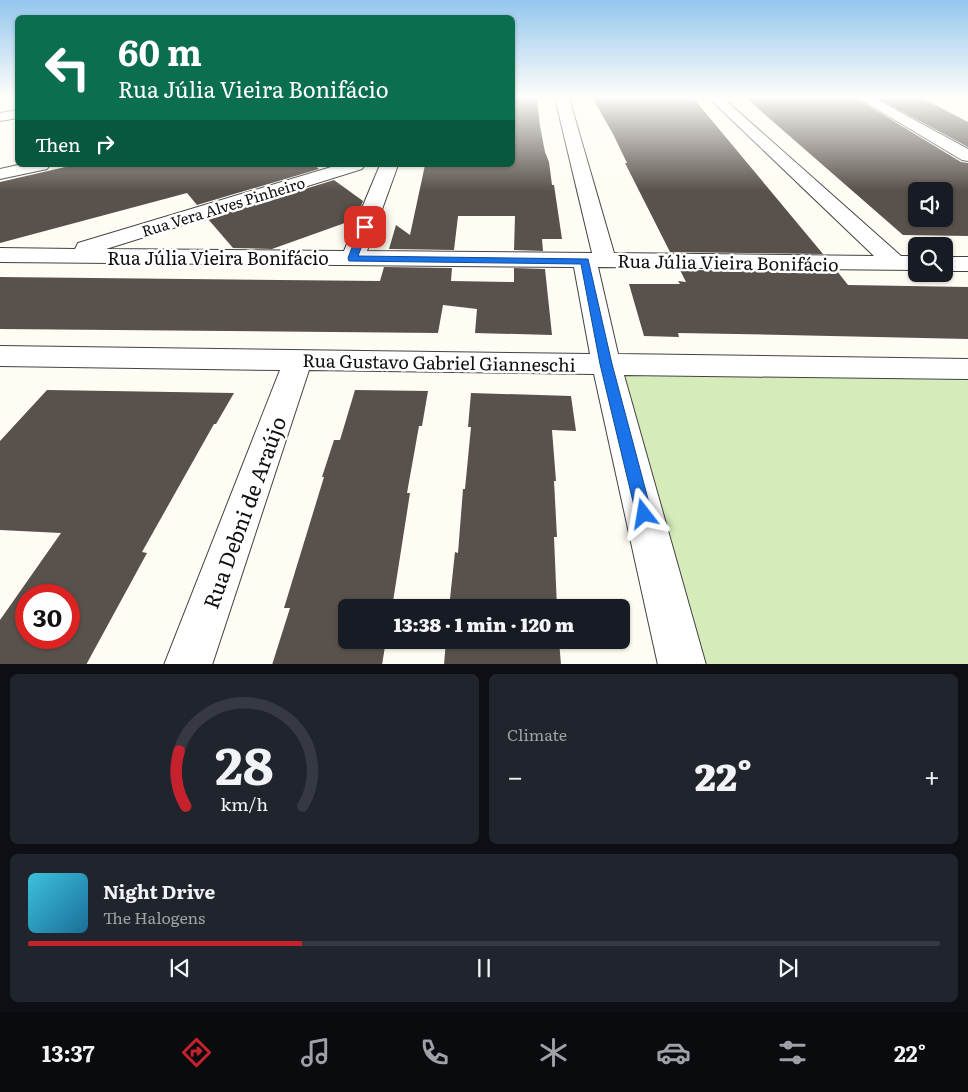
<!DOCTYPE html>
<meta charset="utf-8">
<style>
:root{--surface:#171b24;--page:#20242c;--text:#f1f3f6;--muted:#9ea1a6;--line:#363941;--accent:#c6222d}
body{margin:0;font-family:Literata,serif;background:var(--page);color:var(--text);height:100vh;display:flex;flex-direction:column;font-size:19px;white-space:nowrap}
*{box-sizing:border-box;margin:0}
p{font-size:16px;color:var(--muted)}
.icon{flex:none;width:28px;height:28px;fill:none;stroke:currentColor;stroke-width:2;stroke-linecap:round;stroke-linejoin:round}
.map{position:relative;height:664px;overflow:hidden}
.side{display:flex;flex-direction:column;gap:10px;padding:10px;background:#0d0f14;flex:1}
.side>*{flex:none}
.hud{position:absolute;left:15px;top:15px;width:500px;height:152px;border-radius:8px;box-shadow:0 1px 4px #0004;background:#0b6e4f;color:#fff;overflow:hidden}
.buttons{position:absolute;left:908px;top:182px;display:grid;gap:10px}
.buttons a{display:grid;place-items:center;width:45px;height:45px;border-radius:8px;background:var(--surface);box-shadow:0 1px 4px #0004;font-size:25px}
.speed{position:absolute;left:15px;top:584px;display:flex;gap:10px;font-size:25px;font-weight:700;text-align:center}
.speed>*{display:grid;place-content:center;width:65px;height:65px;border-radius:50%;background:var(--surface);box-shadow:0 1px 4px #0004;line-height:1}
.speed .limit{border:8px solid #d22;background:#fff;color:#111}
.pin{position:absolute;display:grid;place-items:center;width:42px;height:42px;color:#fff;margin:-21px;border-radius:10px;box-shadow:0 2px 8px #0006}
.me{position:absolute;width:55px;margin:-28px;rotate:346deg;stroke-linejoin:round;filter:drop-shadow(0 0 4px #0008)}
.turn{display:flex;align-items:center;gap:18px;height:105px;padding:0 20px;font-size:22px}
.turn .icon{width:65px;height:65px;stroke-width:2.5}
.turn b{display:block;font-size:35px;line-height:42px}
.then{display:flex;align-items:center;height:48px;padding:0 20px;background:#0003;gap:10px;font-size:19px}
.big{font-size:38px;font-weight:800;line-height:1.1}
.side .tile{flex:1;display:flex;flex-direction:column;justify-content:center;gap:8px;min-width:0;padding:0 18px;border-radius:8px;background:var(--page)}
.side .dial{align-items:center;gap:0}
.dial svg{height:130px;overflow:visible;fill:none;stroke:var(--line);stroke-width:7;stroke-linecap:round;text-anchor:middle}
.dial text{fill:var(--text);stroke:none}
.song{display:flex;align-items:center;gap:15px}
.cover{width:60px;height:60px;border-radius:8px;background:linear-gradient(135deg,hsl(190 70% 55%),hsl(200 70% 35%))}
.played{height:5px;border-radius:2px;background:linear-gradient(90deg,var(--accent) 30%,var(--line) 30%)}
.keys{display:flex;justify-content:space-around;direction:ltr}
.heat{display:flex;justify-content:space-between;align-items:center;font-size:28px;direction:ltr}
.side .tiles{flex:1;display:grid;gap:10px;grid-template-columns:1fr 1fr}
.tile:last-child{grid-column:span 2}
.trip{position:absolute;left:338px;top:599px;width:292px;height:50px;border-radius:8px;background:var(--surface);box-shadow:0 1px 4px #0004;font-weight:800;line-height:50px;text-align:center}
.tab-bar{display:flex;height:80px;justify-content:space-around;align-items:center;background:#090b0e;color:var(--muted)}
.tab-bar .icon{width:35px;height:35px}
.tab-bar .selected{color:var(--accent)}
.tab-bar b{font-size:22px;color:var(--text)}
.map>svg:first-child{display:block}
.green{fill:#d5ecba}
.building{fill:#59514c;fill-rule:evenodd}
.lines{fill:none;stroke-linecap:round;stroke-linejoin:round}
.minor-casing{stroke:#434343;stroke-width:2}
.minor{fill:#fff;fill-rule:evenodd}
.route{fill:#1a73e8;stroke:#114b97}
.labels{text-anchor:middle;dominant-baseline:central;stroke-width:5;stroke-linejoin:round;paint-order:stroke}
.far-street-label{font-size:15px;fill:#101010;stroke:#fff}
.street-label{font-size:18px;fill:#101010;stroke:#fff}
.near-street-label{font-size:21px;fill:#101010;stroke:#fff}
</style>
<div class="map">
<svg width="968" height="665" viewBox="0 0 968 665">
<rect width="100%" height="100%" fill="#fffcf3"/>
<path class="green" d="M606 364 968 369V664H682Z"/>
<g class="building">
<path d="M512 98H537L540 126 545 152 549 162 552 185H554L562 239H542L543 251 514 250 515 216H458L454 250 389 249 396 225 410 235 425 165H512Z"/>
<path d="M746 98 857 99 961 162 968 163V236L903 235ZM916 191H944V219H916Z"/>
<path d="M922 98 968 122V147L879 99Z"/>
<path d="M593 99H694L823 254 670 252 625 163H627L613 134Z"/>
<path d="M74 165H314L319 169 197 205 187 193 0 243V182Z"/>
<path d="M334 180 363 201 356 219 272 249 233 248 208 219Z"/>
<path d="M384 267 452 268 451 281 514 282V268L545 269 552 335 475 333 477 309 443 305 438 333 0 329V277L380 281Z"/>
<path d="M680 270 837 271 848 285 968 287V339L736 334 678 333 679 337 644 336 629 284H680L678 281 686 282Z"/>
<path d="M47 390 234 393 216 424H214L142 552 147 553 86 665H0V620L61 533 0 530V441ZM26 595H69V638H26Z"/>
<path d="M355 390 428 391 422 426H419L407 493H410L392 608H346V640H386L382 665H272L290 608H284L324 477H322L334 440H340Z"/>
<path d="M471 393 571 396 576 431 552 430 556 481H554L557 537H554L557 608H449L455 552 458 553 463 489H465L471 427H468Z"/>
<path d="M446 640H559L561 665H444Z"/>
</g>
<g class="lines">
<g class="minor-casing">
<g id="minor">
<path d="M555 98H569L614 253 874 256 709 98H723L901 256H916V270L598 267 618 354 968 359V379L624 375 706 665H658L594 374 309 370 212 665H164L280 370 0 366V346L590 354 574 267 0 262V248L75 249 78 243 338 165H365L362 169 106 249 344 251 380 165H398L367 251 592 253Z"/>
<path d="M858 98H874L968 149V161L962 160Z"/>
<path d="M18 110V118L0 121V113Z"/>
<path d="M18 165H50L47 169 0 179V169Z"/>
<rect x="944" y="257" width="24" height="14"/>
</g>
</g>
<use href="#minor" class="minor"/>
</g>
<linearGradient id="sky" x2="0" y2="1"><stop stop-color="#94c6ee"/><stop offset="0.51" stop-color="#fffefa"/><stop offset="1" stop-color="#fffefa" stop-opacity="0"/></linearGradient>
<rect width="968" height="191" fill="url(#sky)"/>
<path class="route" d="M365 225 369 227 358 256 588 259 612 364 652 514 650 519 644 521 638 519 636 514 600 364 581 264 349 261 348 258 360 227Z"/>
<g class="labels">
<g class="far-street-label">
<text transform="translate(223 206) rotate(-17)">Rua Vera Alves Pinheiro</text>
</g>
<g class="street-label">
<text x="218" y="257">Rua Júlia Vieira Bonifácio</text>
<text transform="translate(728 262) rotate(1)">Rua Júlia Vieira Bonifácio</text>
<text transform="translate(439 362) rotate(1)">Rua Gustavo Gabriel Gianneschi</text>
</g>
<g class="near-street-label">
<text transform="translate(243 512) rotate(-70)">Rua Debni de Araújo</text>
</g>
</g>
</svg>
<div class="buttons">
<a><svg class="icon" aria-label="sound" viewBox="0 0 24 24"><path d="M4 9h4l5-4v14l-5-4H4zM17 9q2 3 0 6"/></svg></a>
<a><svg class="icon" aria-label="search" viewBox="0 0 24 24"><circle cx="10" cy="10" r="6"/><path d="M15 15l6 6"/></svg></a>
</div>
<div class="speed"><div class="limit">30</div></div>
<div class="pin" style="left:365px;top:227px;background:#d93025"><svg class="icon" aria-label="arrive" viewBox="0 0 24 24"><path d="M6 21V4h12l-3 4 3 4H6"/></svg></div>
<svg class="me" style="left:644px;top:514px" viewBox="-20 -20 40 40"><path d="M0-17L14 15 0 8-14 15z" fill="#1a73e8" stroke="#fff" stroke-width="4"/></svg>
<div class="trip">13:38 · 1 min · 120 m</div>
<div class="hud">
<div class="turn"><svg class="icon" aria-label="left" viewBox="0 0 24 24"><path d="M17 20v-9H6M10 6l-5 5 5 5"/></svg><div><b>60 m</b>Rua Júlia Vieira Bonifácio</div></div>
<div class="then">Then<svg class="icon" aria-label="right" viewBox="0 0 24 24"><path d="M7 20v-9h11M14 6l5 5-5 5"/></svg></div>
</div>
</div>
<section class="side">
<div class="tiles">
<div class="tile dial"><svg viewBox="0 0 100 80">
<path d="M14 69A42 42 0 1 1 86 69"/>
<path d="M14 69A42 42 0 0 1 10 35" stroke="#c6222d"/>
<text x="50" y="56" font-size="32" font-weight="700">28</text>
<text x="50" y="72" font-size="11">km/h</text>
</svg></div>
<div class="tile"><p>Climate</p>
<div class="heat"><a>−</a><b class="big">22°</b><a>+</a></div>
</div>
<div class="tile">
<div class="song"><i class="cover"></i><div><b>Night Drive</b><p>The Halogens</p></div></div>
<div class="played"></div>
<div class="keys"><svg class="icon" aria-label="previous" viewBox="0 0 24 24"><path d="M18 5L8 12l10 7zM5 5v14"/></svg><svg class="icon" aria-label="pause" viewBox="0 0 24 24"><path d="M8 5v14M16 5v14"/></svg><svg class="icon" aria-label="next" viewBox="0 0 24 24"><path d="M6 5l10 7-10 7zM19 5v14"/></svg></div>
</div>
</div>
</section>
<nav class="tab-bar">
<b>13:37</b>
<svg class="icon selected" aria-label="directions" viewBox="0 0 24 24"><path d="M12 3l9 9-9 9-9-9zM9 14v-3h6M13 9l2 2-2 2"/></svg>
<svg class="icon" aria-label="music" viewBox="0 0 24 24"><path d="M9 18V5l10-2v13"/><circle cx="6" cy="18" r="3"/><circle cx="16" cy="16" r="3"/></svg>
<svg class="icon" aria-label="phone" viewBox="0 0 24 24"><path d="M5 4h4l2 5-3 2q2 4 5 5l2-3 5 2v4C11 20 4 13 5 4z"/></svg>
<svg class="icon" aria-label="climate" viewBox="0 0 24 24"><path d="M12 3v18M4 7l16 10M4 17L20 7"/></svg>
<svg class="icon" aria-label="car" viewBox="0 0 24 24"><path d="M5 17H2v-5l4-1 3-4h7l3 4 3 1v5h-3M9 17h6M6 11h13"/><circle cx="7" cy="17" r="2"/><circle cx="17" cy="17" r="2"/></svg>
<svg class="icon" aria-label="filters" viewBox="0 0 24 24"><path d="M4 7h16M4 17h16"/><circle cx="9" cy="7" r="2"/><circle cx="15" cy="17" r="2"/></svg>
<b>22°</b>
</nav>
